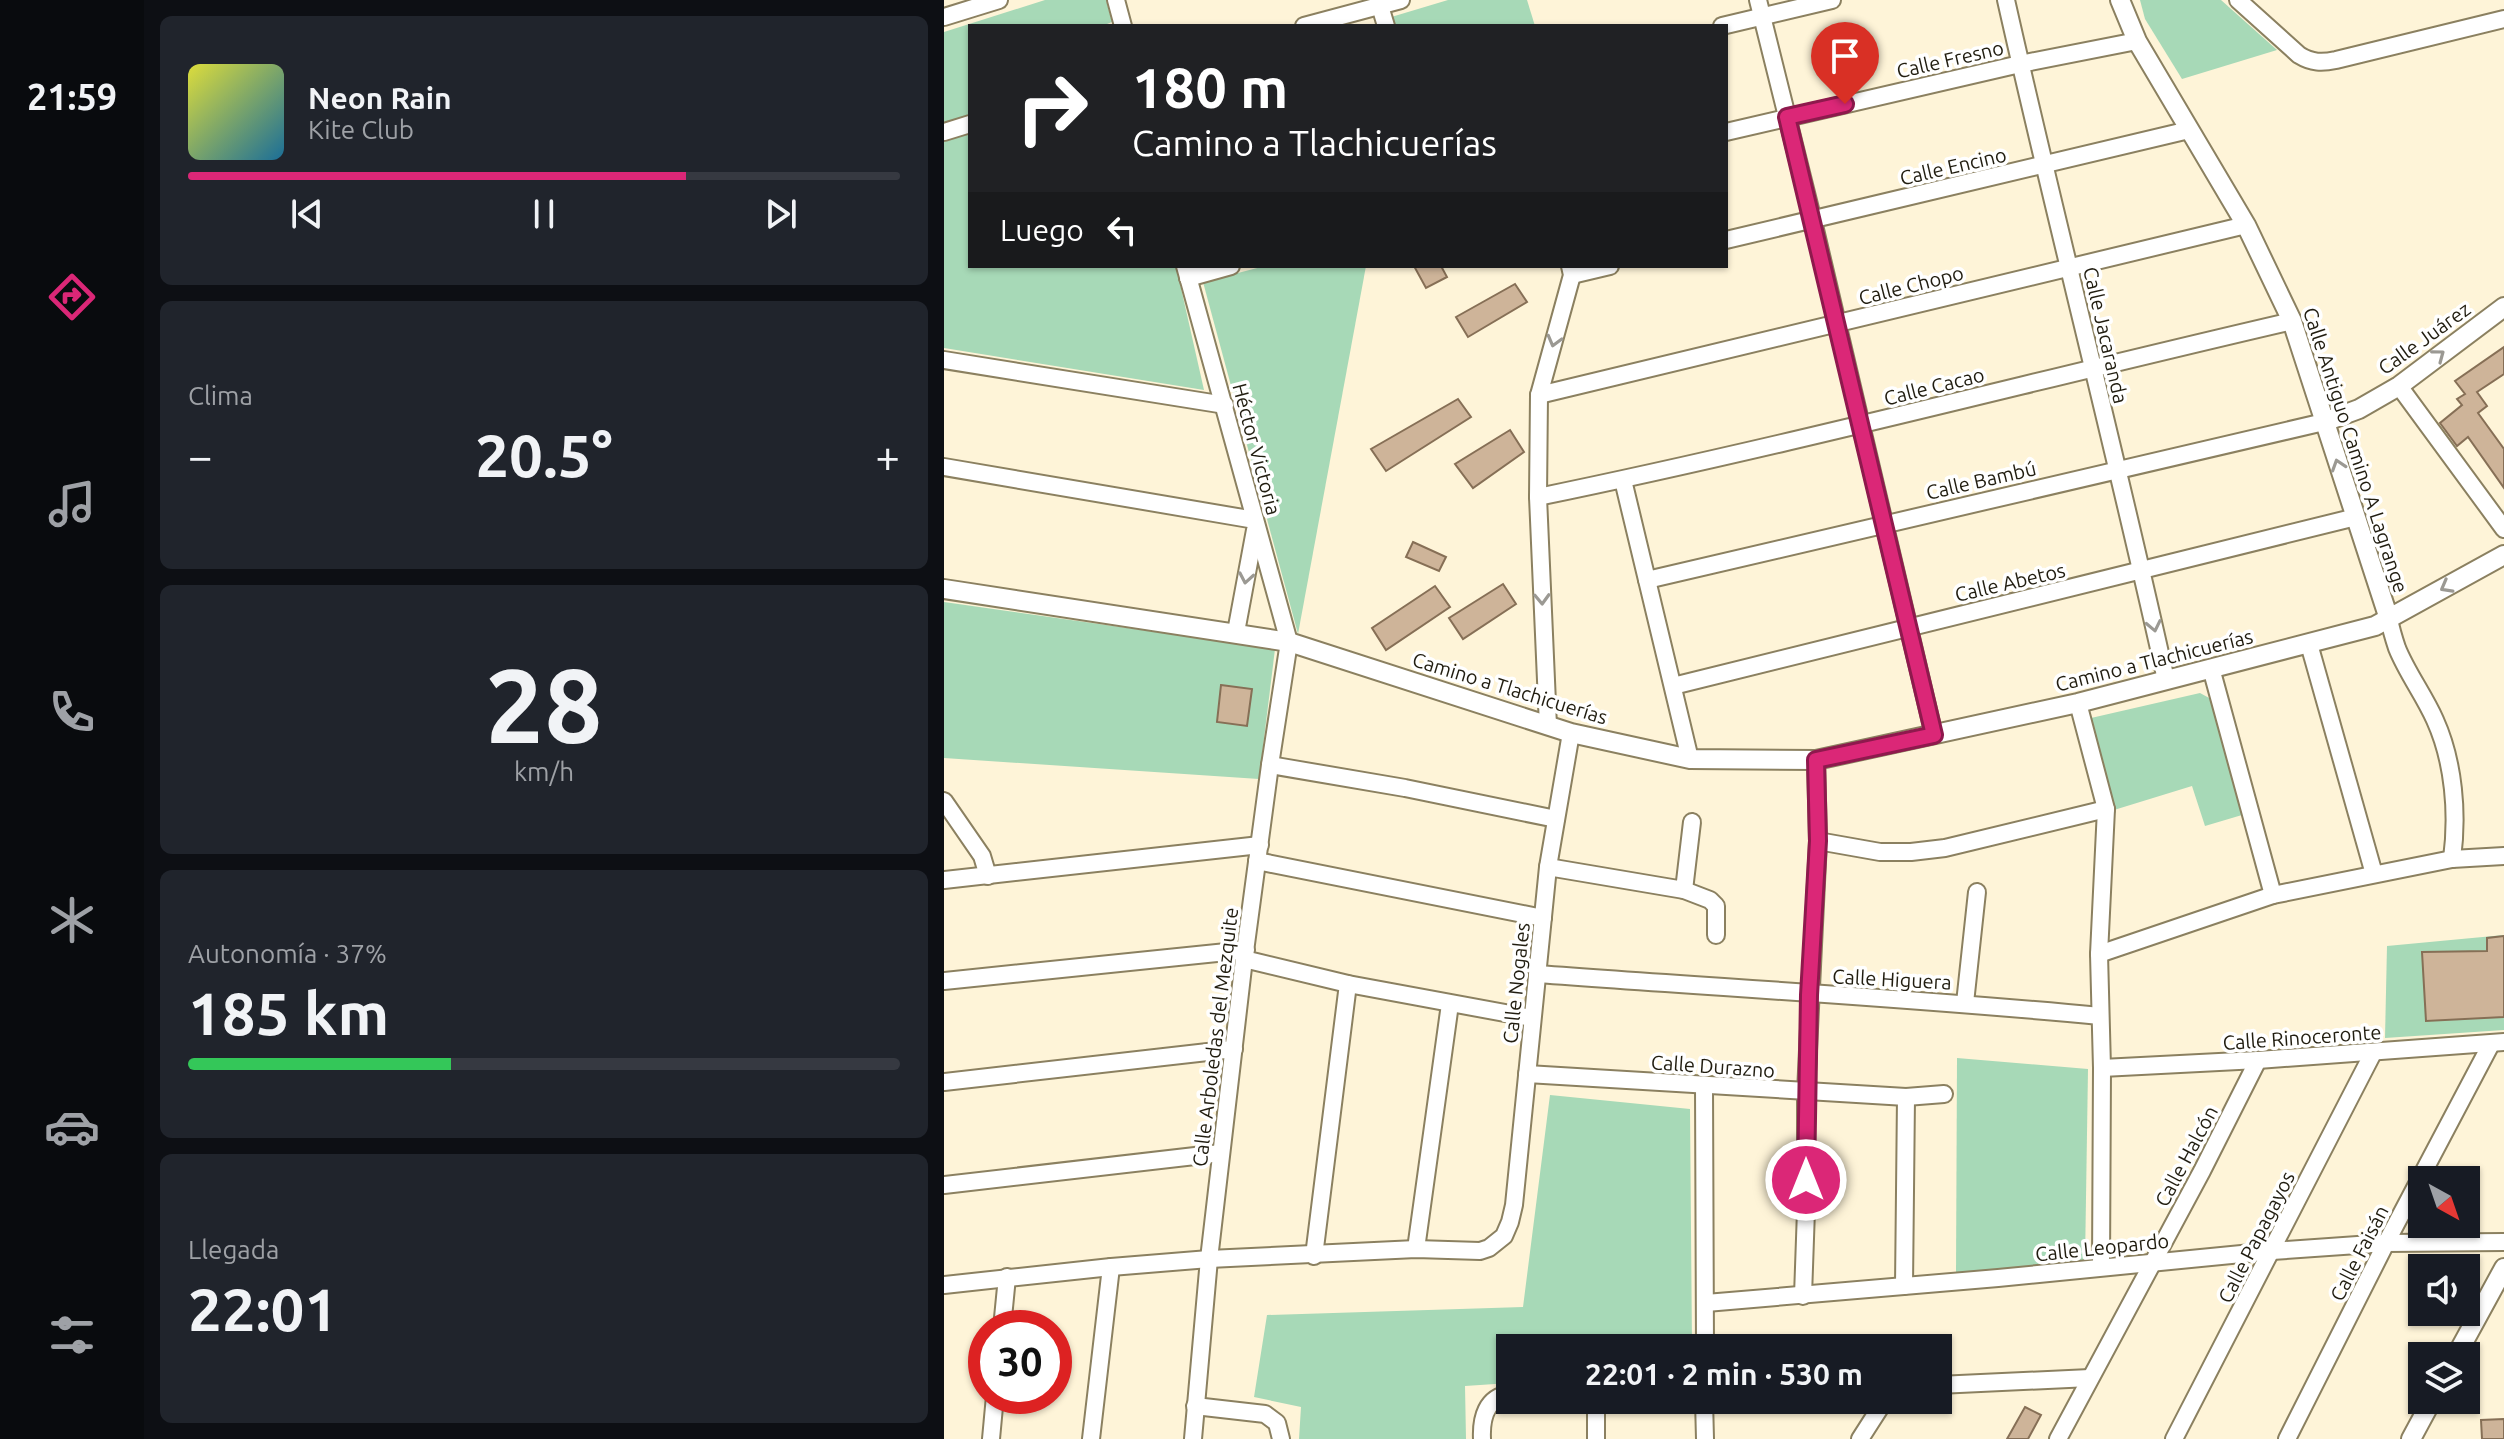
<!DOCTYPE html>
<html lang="es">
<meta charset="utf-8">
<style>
:root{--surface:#171b24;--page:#20242c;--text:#f1f3f6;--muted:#9ea1a6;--line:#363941;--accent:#db2777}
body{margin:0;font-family:Ubuntu,sans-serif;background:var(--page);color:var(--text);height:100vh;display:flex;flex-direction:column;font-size:30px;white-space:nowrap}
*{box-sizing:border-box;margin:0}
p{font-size:26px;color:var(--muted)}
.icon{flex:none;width:44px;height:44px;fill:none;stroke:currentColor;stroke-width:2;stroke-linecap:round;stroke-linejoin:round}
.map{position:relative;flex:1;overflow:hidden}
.panel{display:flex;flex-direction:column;gap:16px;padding:16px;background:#0d0f14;width:800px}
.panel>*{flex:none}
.guide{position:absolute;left:24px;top:24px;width:760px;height:244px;border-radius:0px;box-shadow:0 2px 6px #0004;background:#202124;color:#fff;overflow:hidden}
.needle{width:52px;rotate:140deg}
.fabs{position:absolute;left:1464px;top:1166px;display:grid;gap:16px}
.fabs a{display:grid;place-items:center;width:72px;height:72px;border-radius:0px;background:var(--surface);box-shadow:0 2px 6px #0004;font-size:40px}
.speed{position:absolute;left:24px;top:1310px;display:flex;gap:16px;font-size:40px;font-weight:700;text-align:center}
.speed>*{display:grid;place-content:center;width:104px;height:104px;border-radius:50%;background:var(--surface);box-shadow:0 2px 6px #0004;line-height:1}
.speed .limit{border:12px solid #d22;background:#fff;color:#111}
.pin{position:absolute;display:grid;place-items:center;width:68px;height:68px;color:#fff;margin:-82px -34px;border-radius:50% 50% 50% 0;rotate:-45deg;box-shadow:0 0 8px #0007}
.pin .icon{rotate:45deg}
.me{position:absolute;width:88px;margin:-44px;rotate:0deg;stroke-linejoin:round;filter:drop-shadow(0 0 6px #0008)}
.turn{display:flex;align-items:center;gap:28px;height:168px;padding:0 32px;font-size:36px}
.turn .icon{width:104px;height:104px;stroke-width:2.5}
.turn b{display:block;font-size:56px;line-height:68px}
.then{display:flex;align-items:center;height:76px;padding:0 32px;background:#0003;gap:16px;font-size:30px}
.big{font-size:60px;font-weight:700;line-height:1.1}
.panel .widget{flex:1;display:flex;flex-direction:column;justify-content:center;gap:12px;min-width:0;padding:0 28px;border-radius:12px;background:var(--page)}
.panel .dial{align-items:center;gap:0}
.dial b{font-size:104px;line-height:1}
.song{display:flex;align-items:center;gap:24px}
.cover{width:96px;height:96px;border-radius:12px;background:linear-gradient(135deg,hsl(60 70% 55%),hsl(200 70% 35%))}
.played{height:8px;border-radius:4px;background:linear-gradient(90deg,var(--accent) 70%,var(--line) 70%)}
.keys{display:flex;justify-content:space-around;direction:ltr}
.heat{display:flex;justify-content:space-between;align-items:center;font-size:44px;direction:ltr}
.charge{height:12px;border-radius:6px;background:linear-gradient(90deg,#34c759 37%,var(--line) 0)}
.trip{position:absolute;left:552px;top:1334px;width:456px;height:80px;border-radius:0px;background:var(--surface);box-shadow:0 2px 6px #0004;font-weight:700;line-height:80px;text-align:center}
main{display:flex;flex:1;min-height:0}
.tabs{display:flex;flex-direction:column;width:144px;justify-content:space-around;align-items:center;background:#090b0e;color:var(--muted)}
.tabs .icon{width:56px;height:56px}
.tabs .current{color:var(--accent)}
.tabs b{font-size:36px;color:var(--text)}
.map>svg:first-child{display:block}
.green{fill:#a7d9b7}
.building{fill:#ceb499;stroke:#866f56;stroke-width:2}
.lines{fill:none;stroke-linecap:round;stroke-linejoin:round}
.minor-casing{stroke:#8b8060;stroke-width:20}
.tertiary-casing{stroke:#8b8060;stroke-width:22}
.minor{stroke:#fff;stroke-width:16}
.tertiary{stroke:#fff;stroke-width:18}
.oneway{stroke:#9b9993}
.route-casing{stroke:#8e194d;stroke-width:20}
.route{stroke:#db2777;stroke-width:14}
.labels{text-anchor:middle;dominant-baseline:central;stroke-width:7;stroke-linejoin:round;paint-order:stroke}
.street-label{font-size:20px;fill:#211d10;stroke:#fff}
</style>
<main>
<nav class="tabs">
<b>21:59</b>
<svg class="icon current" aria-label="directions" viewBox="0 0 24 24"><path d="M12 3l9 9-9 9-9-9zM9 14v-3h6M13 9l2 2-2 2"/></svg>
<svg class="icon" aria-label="music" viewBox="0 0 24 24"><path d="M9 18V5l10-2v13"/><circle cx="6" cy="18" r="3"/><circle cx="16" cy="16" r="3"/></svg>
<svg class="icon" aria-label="phone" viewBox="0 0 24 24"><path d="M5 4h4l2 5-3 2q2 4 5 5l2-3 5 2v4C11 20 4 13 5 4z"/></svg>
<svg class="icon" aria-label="climate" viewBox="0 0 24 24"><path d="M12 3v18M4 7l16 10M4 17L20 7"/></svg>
<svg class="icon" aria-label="car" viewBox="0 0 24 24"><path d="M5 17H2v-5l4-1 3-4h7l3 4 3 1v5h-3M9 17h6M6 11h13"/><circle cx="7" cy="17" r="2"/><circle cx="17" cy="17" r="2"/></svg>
<svg class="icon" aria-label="filters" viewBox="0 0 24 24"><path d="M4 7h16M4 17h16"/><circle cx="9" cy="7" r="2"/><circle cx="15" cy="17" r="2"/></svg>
</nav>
<section class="panel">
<div class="widget">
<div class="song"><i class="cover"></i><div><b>Neon Rain</b><p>Kite Club</p></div></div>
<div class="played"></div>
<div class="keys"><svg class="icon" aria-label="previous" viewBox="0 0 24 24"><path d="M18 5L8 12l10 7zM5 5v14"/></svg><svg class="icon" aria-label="pause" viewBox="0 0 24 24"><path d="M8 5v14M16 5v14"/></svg><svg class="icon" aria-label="next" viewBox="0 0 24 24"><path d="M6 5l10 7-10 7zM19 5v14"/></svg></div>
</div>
<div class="widget"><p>Clima</p>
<div class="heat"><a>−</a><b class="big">20.5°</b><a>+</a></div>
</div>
<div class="widget dial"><b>28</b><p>km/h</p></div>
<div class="widget"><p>Autonomía · 37%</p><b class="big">185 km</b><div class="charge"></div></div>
<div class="widget"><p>Llegada</p><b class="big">22:01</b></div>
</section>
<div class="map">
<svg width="1560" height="1439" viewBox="0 0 1560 1439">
<rect width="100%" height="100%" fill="#fef4d8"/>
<g class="green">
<path d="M101 0H162L168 22 158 26H26V115L0 124V32Z"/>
<path d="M504 0H583L591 26H447L444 18Z"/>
<path d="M1196 0H1277L1333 50 1238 79 1201 19Z"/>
<path d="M26 134V266H232L260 390 0 348V141Z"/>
<path d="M321 266H422L354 634 259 282Z"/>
<path d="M0 602 331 649 315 779 0 758Z"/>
<path d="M1256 693 1267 699 1298 815 1261 826 1248 786 1170 810 1147 718Z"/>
<path d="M1560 935V1030L1441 1038 1443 946Z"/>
<path d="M1013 1058 1144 1069 1141 1261 1012 1273Z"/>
<path d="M606 1095 746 1109 748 1348H566V1383L521 1386 522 1439H355L357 1407 310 1397 323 1315 579 1307Z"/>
</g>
<g class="building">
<path d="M470 266H497L503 277 482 288Z"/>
<path d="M571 284 583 302 524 337 512 317Z"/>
<path d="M1560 347V374L1533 392 1543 406 1534 413 1560 449V488L1524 437 1513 446 1496 423 1518 405 1513 399 1521 394 1511 381Z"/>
<path d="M514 399 527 417 442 471 427 449Z"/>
<path d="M566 430 580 452 529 488 511 464Z"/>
<path d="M469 542 502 557 495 571 462 557Z"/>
<path d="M559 584 572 604 519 639 505 618Z"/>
<path d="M491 586 506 607 442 650 428 628Z"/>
<path d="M277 685 308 689 303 726 273 722Z"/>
<path d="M1560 936V1017L1482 1021 1478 952 1543 951V938Z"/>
<path d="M1081 1407 1097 1415 1084 1439H1063Z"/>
<path d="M1560 1419V1439H1538L1537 1420Z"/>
</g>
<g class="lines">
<g class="minor-casing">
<g id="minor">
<path d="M172 0 179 26"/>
<path d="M814 0 869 221 990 735"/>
<path d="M1062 0C1113 227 1172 453 1222 680"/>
<path d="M1294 0 1355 55C1368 63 1378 63 1392 60L1560 19"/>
<path d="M436 6 442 26"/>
<path d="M0 17 55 0"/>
<path d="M360 26 457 0"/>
<path d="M778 26 888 0"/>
<path d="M0 132 26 124"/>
<path d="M782 132 1076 64 1193 41"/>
<path d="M782 240 1245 130"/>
<path d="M241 266 345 642 326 765 300 959 265 1259 249 1439"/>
<path d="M628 275 666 266"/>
<path d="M244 278 287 266"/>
<path d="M0 360 281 405"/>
<path d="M1455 386 1560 529"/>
<path d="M595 395 1302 225"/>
<path d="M0 467 311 520"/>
<path d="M679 480 746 759"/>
<path d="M594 497C847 445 1097 379 1348 321"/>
<path d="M703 580 1380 422"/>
<path d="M1445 619C1447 629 1450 639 1453 648 1463 673 1480 695 1491 720 1510 762 1514 814 1508 859"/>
<path d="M292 632 311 530"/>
<path d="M1365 644 1430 874"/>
<path d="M1267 668 1329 895"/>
<path d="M729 686 1412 517"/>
<path d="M1134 703 1162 809 1155 954 1158 1068 1157 1267"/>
<path d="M604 726 594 497 595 395 628 275 626 266"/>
<path d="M326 765 461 788 612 819"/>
<path d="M0 801 38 856 44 876"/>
<path d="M874 841 936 852H967L1001 848 1162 809"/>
<path d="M313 861 599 918"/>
<path d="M604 867 740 890 766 900 772 906V935"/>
<path d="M0 880 316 845"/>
<path d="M740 890 748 822"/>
<path d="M1155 954 1329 895 1508 859 1560 856"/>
<path d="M300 959 404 984 588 1018"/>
<path d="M593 974C781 988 969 998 1156 1016"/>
<path d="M0 981 302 950"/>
<path d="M1021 1003 1033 892"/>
<path d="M1158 1068 1314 1060 1560 1042"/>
<path d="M583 1074 962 1097 1000 1094"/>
<path d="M0 1082 290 1049"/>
<path d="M760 1085 761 1348"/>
<path d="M0 1185 277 1153"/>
<path d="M472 1249 506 1004"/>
<path d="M370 1256 404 984"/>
<path d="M0 1285 167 1267 265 1259 472 1249 536 1251 545 1248 560 1236 566 1222 570 1205 604 867 627 733"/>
<path d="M960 1286 962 1097"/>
<path d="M859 1296 862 1210V1092L874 841 872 760"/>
<path d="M762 1303 1054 1278 1328 1251 1442 1243 1560 1242"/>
<path d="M58 1328 63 1277"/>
<path d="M994 1385 1146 1378"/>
<path d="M760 1400 761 1439"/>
<path d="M251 1406 321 1414 333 1423 337 1439"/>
<path d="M47 1439 51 1396"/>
<path d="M147 1439 167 1267"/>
<path d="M538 1439C537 1418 542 1397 566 1394"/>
<path d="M652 1439V1400"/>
<path d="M916 1439 941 1400"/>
<path d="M1114 1439 1258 1171 1314 1060"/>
<path d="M1230 1439 1429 1053"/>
<path d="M1343 1439 1442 1243 1547 1044"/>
</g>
</g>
<g class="tertiary-casing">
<g id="tertiary">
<path d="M1176 0 1193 41 1302 225 1348 321 1445 619"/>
<path d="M1380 422 1415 409 1455 386 1560 307"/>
<path d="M0 589 345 642 627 733 746 759 872 760 1134 703 1431 626 1560 555"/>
<path d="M1512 1356 1560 1268"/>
<path d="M1467 1439 1488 1400"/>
</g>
</g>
<use href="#minor" class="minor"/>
<use href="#tertiary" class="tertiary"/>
</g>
<defs><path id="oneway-chevron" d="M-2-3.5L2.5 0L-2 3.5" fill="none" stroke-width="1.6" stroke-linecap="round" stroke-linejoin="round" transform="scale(2)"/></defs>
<g class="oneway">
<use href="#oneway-chevron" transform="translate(610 341) rotate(105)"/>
<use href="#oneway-chevron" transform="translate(1495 355) rotate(-37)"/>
<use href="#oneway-chevron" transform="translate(1394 465) rotate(-108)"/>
<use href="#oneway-chevron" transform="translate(302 578) rotate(100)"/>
<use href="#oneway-chevron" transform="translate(1502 587) rotate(151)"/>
<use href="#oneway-chevron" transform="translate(598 599) rotate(88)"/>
<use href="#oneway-chevron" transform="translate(1210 626) rotate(78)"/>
</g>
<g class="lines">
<g class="route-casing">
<path id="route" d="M862 1180 865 995 874 841 872 760 990 735 843 117 901 104"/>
</g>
<use href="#route" class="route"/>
</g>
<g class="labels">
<g class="street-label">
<text transform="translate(1006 59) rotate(-13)">Calle Fresno</text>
<text transform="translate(1009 166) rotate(-13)">Calle Encino</text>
<text transform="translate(967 285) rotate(-14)">Calle Chopo</text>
<text transform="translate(1162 335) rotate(77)">Calle Jacaranda</text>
<text transform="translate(1480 338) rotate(-36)">Calle Juárez</text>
<text transform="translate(990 386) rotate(-14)">Calle Cacao</text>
<text transform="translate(313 449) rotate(75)">Héctor Victoria</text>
<text transform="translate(1412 450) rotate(72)">Calle Antiguo Camino A Lagrange</text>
<text transform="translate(1037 480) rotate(-13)">Calle Bambú</text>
<text transform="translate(1066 582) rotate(-13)">Calle Abetos</text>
<text transform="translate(1210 660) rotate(-14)">Camino a Tlachicuerías</text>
<text transform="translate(566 688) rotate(17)">Camino a Tlachicuerías</text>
<text transform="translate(948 979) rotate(3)">Calle Higuera</text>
<text transform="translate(572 983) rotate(-84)">Calle Nogales</text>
<text transform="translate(271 1037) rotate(-83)">Calle Arboledas del Mezquite</text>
<text transform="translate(1358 1037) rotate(-4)">Calle Rinoceronte</text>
<text transform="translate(769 1066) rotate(4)">Calle Durazno</text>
<text transform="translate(1242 1156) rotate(-62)">Calle Halcón</text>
<text transform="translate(1312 1237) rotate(-63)">Calle Papagayos</text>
<text transform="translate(1158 1247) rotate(-6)">Calle Leopardo</text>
<text transform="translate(1415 1253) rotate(-63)">Calle Faisán</text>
</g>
</g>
</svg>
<div class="fabs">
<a><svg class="needle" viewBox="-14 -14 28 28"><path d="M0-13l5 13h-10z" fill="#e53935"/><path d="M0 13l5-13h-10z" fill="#9ea1a6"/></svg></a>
<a><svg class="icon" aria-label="sound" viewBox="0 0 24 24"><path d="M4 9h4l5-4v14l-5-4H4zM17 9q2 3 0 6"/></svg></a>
<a><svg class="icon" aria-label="layers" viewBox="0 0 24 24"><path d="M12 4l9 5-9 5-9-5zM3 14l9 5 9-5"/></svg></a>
</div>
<div class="speed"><div class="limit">30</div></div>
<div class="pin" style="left:901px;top:104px;background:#d93025"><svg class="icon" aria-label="arrive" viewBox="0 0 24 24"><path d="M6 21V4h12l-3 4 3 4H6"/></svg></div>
<svg class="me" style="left:862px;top:1180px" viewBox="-20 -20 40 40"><circle r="17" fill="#db2777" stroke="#fff" stroke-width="3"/><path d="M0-11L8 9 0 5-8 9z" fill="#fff"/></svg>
<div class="trip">22:01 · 2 min · 530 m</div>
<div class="guide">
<div class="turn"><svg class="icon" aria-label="right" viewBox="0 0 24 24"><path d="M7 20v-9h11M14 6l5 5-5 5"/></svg><div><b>180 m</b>Camino a Tlachicuerías</div></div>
<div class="then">Luego<svg class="icon" aria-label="left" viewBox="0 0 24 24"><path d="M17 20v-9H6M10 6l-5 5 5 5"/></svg></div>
</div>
</div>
</main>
